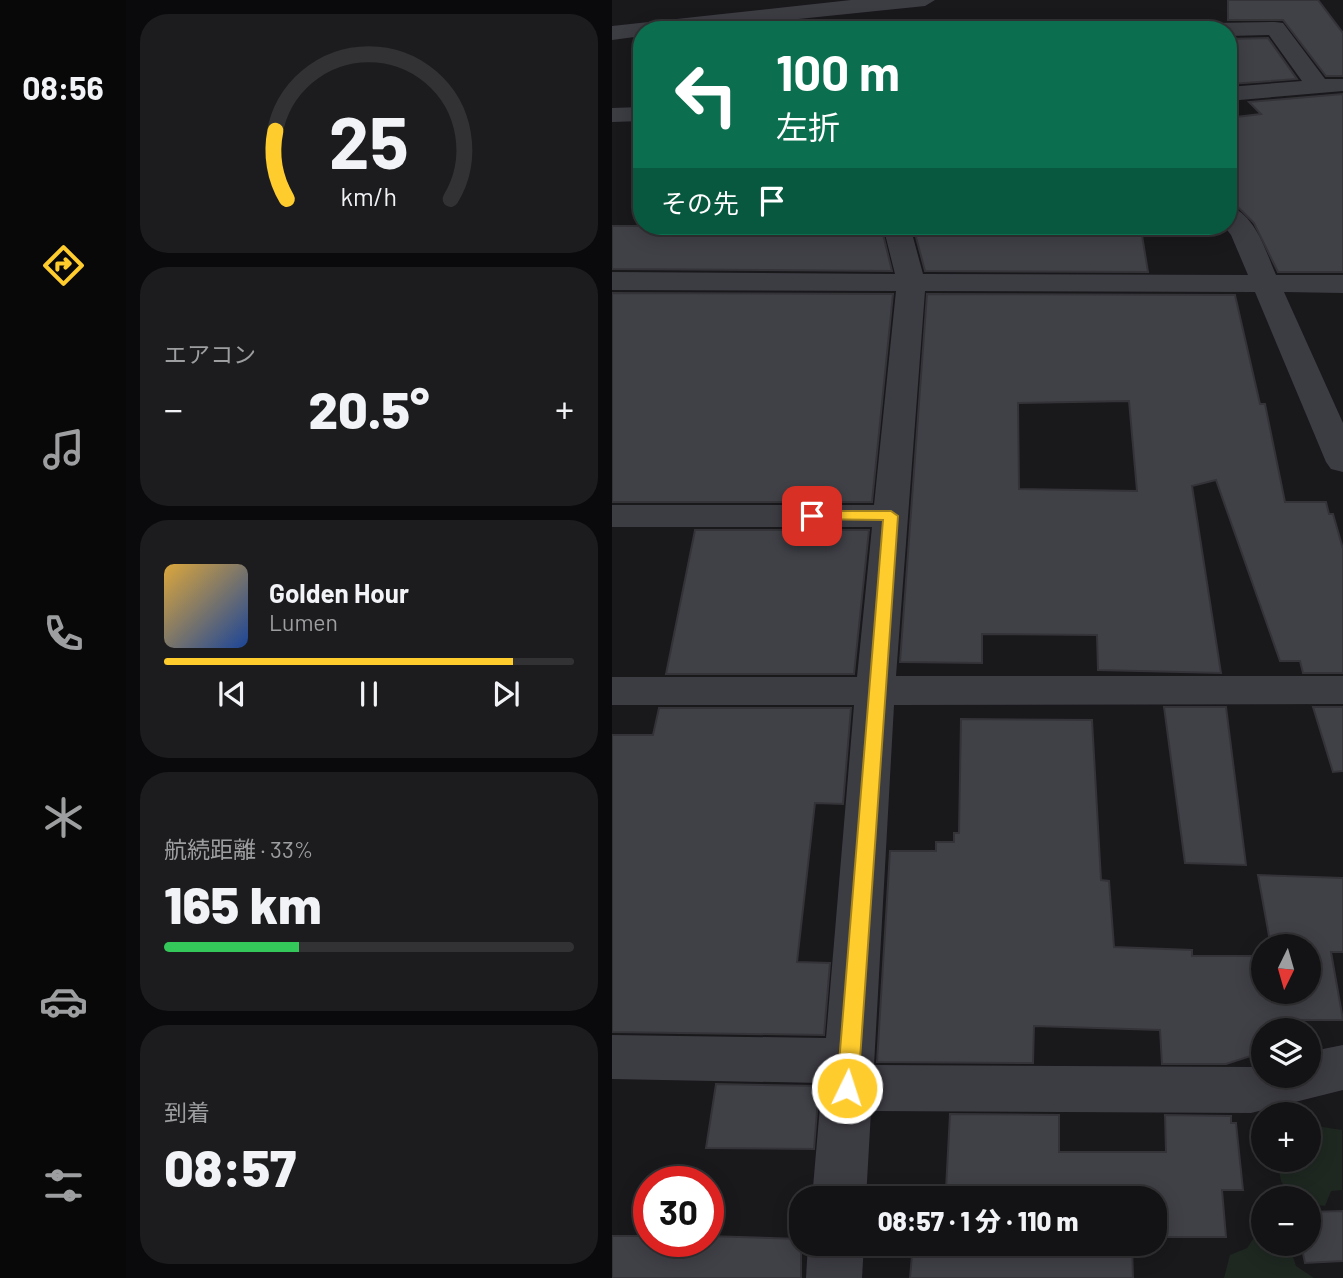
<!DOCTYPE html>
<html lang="ja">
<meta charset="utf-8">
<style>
:root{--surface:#131315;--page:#1c1c1e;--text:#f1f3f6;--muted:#9d9ea0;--line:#323234;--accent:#ffcc2e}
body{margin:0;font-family:Barlow,"Noto Sans JP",sans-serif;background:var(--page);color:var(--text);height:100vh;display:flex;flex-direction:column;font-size:26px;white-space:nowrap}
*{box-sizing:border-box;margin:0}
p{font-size:23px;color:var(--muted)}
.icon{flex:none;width:38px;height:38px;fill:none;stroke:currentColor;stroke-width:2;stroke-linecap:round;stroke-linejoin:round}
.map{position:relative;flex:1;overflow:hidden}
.sheet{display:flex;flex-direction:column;gap:14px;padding:14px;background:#0a0a0c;width:486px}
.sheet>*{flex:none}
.guide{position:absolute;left:21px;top:21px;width:604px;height:214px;border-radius:28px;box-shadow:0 4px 18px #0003,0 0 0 2px var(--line);background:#0b6e4f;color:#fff;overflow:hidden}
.needle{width:46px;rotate:185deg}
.fabs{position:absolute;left:639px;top:934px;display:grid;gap:14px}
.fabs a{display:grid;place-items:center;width:70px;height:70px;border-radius:50%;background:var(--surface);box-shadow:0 4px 18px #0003,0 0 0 2px var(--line);font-size:35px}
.speed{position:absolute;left:21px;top:1166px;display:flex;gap:14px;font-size:35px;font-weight:700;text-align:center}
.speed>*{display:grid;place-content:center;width:91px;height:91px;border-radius:50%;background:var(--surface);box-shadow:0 4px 18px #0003,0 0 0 2px var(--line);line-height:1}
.speed .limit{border:10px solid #d22;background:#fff;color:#111}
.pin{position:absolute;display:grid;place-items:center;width:60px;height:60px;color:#fff;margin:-30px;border-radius:14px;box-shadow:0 4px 10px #0006}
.me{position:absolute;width:77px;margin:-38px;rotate:4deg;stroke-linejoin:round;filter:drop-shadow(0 0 5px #0008)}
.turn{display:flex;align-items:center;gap:24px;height:147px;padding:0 28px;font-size:32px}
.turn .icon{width:91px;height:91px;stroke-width:2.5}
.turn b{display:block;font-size:49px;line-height:60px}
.then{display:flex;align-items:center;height:66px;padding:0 28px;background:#0003;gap:14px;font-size:26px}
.big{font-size:52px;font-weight:800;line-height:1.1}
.sheet .card{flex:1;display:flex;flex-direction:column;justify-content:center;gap:10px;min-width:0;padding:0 24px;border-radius:28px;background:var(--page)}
.sheet .dial{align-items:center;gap:0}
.dial svg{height:182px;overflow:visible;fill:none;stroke:var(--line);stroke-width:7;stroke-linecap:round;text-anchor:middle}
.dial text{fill:var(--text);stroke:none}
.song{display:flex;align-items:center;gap:21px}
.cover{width:84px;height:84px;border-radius:10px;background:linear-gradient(135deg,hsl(40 70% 55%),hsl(220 70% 35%))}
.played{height:7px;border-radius:4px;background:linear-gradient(90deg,var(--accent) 85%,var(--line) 85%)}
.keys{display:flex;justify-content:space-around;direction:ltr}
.heat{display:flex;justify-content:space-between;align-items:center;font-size:38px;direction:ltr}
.charge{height:10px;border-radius:5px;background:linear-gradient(90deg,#34c759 33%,var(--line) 0)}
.trip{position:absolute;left:177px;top:1186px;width:378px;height:70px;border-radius:28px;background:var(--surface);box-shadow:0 4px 18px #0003,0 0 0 2px var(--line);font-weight:800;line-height:70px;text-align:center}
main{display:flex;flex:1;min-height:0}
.dock{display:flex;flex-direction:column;width:126px;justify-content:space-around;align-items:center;background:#080808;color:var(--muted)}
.dock .icon{width:49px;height:49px}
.dock .selected{color:var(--accent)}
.dock b{font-size:32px;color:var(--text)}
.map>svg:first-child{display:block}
.green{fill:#1e2821}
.building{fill:#404147;stroke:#333338;stroke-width:2;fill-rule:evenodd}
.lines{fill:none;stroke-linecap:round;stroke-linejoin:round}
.path{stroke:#404148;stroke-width:2.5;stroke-dasharray:2 3.5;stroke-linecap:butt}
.minor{fill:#3c3c43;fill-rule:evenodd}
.route{fill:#ffcc2e;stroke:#a6851e;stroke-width:2}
</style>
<main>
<nav class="dock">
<b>08:56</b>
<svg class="icon selected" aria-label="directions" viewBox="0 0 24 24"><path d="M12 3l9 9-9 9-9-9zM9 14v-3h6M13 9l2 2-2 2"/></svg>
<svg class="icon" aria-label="music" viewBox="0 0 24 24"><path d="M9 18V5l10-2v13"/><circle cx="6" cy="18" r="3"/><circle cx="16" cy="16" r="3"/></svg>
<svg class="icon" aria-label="phone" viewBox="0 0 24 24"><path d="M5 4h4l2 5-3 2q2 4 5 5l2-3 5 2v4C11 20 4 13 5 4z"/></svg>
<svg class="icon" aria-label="climate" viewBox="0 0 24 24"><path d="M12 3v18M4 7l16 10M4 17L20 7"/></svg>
<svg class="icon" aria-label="car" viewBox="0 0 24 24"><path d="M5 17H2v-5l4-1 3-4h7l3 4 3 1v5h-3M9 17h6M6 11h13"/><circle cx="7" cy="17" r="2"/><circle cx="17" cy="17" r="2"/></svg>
<svg class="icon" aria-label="filters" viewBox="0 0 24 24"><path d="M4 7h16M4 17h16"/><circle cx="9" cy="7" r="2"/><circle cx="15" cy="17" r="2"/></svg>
</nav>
<section class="sheet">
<div class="card dial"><svg viewBox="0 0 100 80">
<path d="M14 69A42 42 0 1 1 86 69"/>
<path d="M14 69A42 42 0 0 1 9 39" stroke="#ffcc2e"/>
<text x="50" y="56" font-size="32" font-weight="700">25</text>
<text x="50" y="72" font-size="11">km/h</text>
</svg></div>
<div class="card"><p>エアコン</p>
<div class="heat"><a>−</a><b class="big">20.5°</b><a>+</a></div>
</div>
<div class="card">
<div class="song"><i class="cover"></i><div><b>Golden Hour</b><p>Lumen</p></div></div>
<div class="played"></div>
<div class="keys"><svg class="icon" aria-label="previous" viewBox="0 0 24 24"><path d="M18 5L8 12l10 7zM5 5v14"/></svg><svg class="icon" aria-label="pause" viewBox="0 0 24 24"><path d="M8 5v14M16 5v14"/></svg><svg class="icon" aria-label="next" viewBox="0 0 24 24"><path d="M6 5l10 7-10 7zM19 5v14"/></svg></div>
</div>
<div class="card"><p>航続距離 · 33%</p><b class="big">165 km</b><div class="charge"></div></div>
<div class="card"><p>到着</p><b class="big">08:57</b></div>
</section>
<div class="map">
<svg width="731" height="1278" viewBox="0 0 731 1278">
<rect width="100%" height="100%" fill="#19191c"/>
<g class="green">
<path d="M697 1125 730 1130V1190L719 1191 713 1206 697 1204 696 1199H681L669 1181 665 1160H696Z"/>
<path d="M651 1225V1244H677L684 1266 702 1278H612L618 1255 635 1248Z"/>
</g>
<g class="building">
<path d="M616 0H706L731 33V76H714L671 20H616Z"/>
<path d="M656 38 685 79 619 84 616 39Z"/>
<path d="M731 94V272H666L642 223 627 208 616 204V118L649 114 637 102Z"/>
<path d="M0 226H269L280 271 0 269Z"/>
<path d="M301 226 529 229 536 272 313 271Z"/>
<path d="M0 293 281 294 260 502H0Z"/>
<path d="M315 294 623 295 648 404H653L673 502H714L717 514H721L731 549V673H691L688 661H668L604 480 580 486 609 673 486 670 485 635 370 634V663L288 662ZM517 401 525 491 407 489 406 403Z"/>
<path d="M83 530H257L242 674H54Z"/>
<path d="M552 707H614L634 865 573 863Z"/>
<path d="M701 707H731V771L721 772Z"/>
<path d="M47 708H239L231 804 203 803 185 962 218 963 212 1035 0 1032V735H41Z"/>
<path d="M349 719 480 720 489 880 497 881 502 947 580 950V956H651V992H696V947H659L646 875 731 878V952H719L731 1020H689L690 1028 651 1027V1052L614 1064H550L548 1030 422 1026 421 1063 265 1062 278 851H324V842H342V833H347Z"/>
<path d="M104 1084 207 1086 202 1149 94 1148Z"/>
<path d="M338 1114 447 1115V1152H554L553 1115 619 1116V1123H624L631 1190H610L614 1237H542V1199H305L306 1188 334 1189Z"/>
<path d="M731 1211V1261L693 1263 689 1244H696V1212Z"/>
<path d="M0 1236H37V1241H96V1236L189 1239V1278H0Z"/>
<path d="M301 1244H520L521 1278H298Z"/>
</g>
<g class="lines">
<path class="path" d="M616 139 621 138"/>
<g class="minor">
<path d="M239 0H323L313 6 78 30H30V36L0 40V26Z"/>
<path d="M663 22 671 23 713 79H731V91L616 101V87L690 81 657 35 616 36V30H592L603 23Z"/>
<path d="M30 107V121L0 122V108Z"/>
<path d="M616 206C643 213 654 252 664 275H731V293L672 292 731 423V472L719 469 714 462 643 292 313 291 284 676H731V704L282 705 262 1065 639 1067 651 1064V1076H696V1052L731 1045V1090L639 1113 259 1111 254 1199H200L210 1083 0 1079V1035L214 1038 242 705H0V677H245L260 527H0V505H262L284 291 0 290V272L283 274 271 226H298L311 274 636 275 619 235 612 226H616Z"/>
<path d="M196 1244H252L250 1278H194Z"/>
</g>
</g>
<path class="route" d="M200 511H279L286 516 246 1088 242 1094 235 1097 228 1094 225 1088 271 520 195 519 192 516Z"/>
</svg>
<div class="fabs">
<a><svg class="needle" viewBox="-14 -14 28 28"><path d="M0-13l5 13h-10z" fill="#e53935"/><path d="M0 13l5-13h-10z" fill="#9d9ea0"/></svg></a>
<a><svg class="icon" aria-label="layers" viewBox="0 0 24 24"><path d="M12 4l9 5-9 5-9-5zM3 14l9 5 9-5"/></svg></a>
<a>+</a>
<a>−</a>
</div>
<div class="speed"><div class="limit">30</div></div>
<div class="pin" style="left:200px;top:516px;background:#d93025"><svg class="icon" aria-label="arrive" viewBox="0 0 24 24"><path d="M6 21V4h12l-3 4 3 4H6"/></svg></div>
<svg class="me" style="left:235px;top:1088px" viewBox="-20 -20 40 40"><circle r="17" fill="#ffcc2e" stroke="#fff" stroke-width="3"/><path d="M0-11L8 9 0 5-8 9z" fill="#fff"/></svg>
<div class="trip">08:57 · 1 分 · 110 m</div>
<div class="guide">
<div class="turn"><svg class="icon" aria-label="left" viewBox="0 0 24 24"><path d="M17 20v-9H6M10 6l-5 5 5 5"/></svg><div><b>100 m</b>左折</div></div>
<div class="then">その先<svg class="icon" aria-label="arrive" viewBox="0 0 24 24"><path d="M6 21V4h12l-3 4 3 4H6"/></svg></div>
</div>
</div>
</main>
